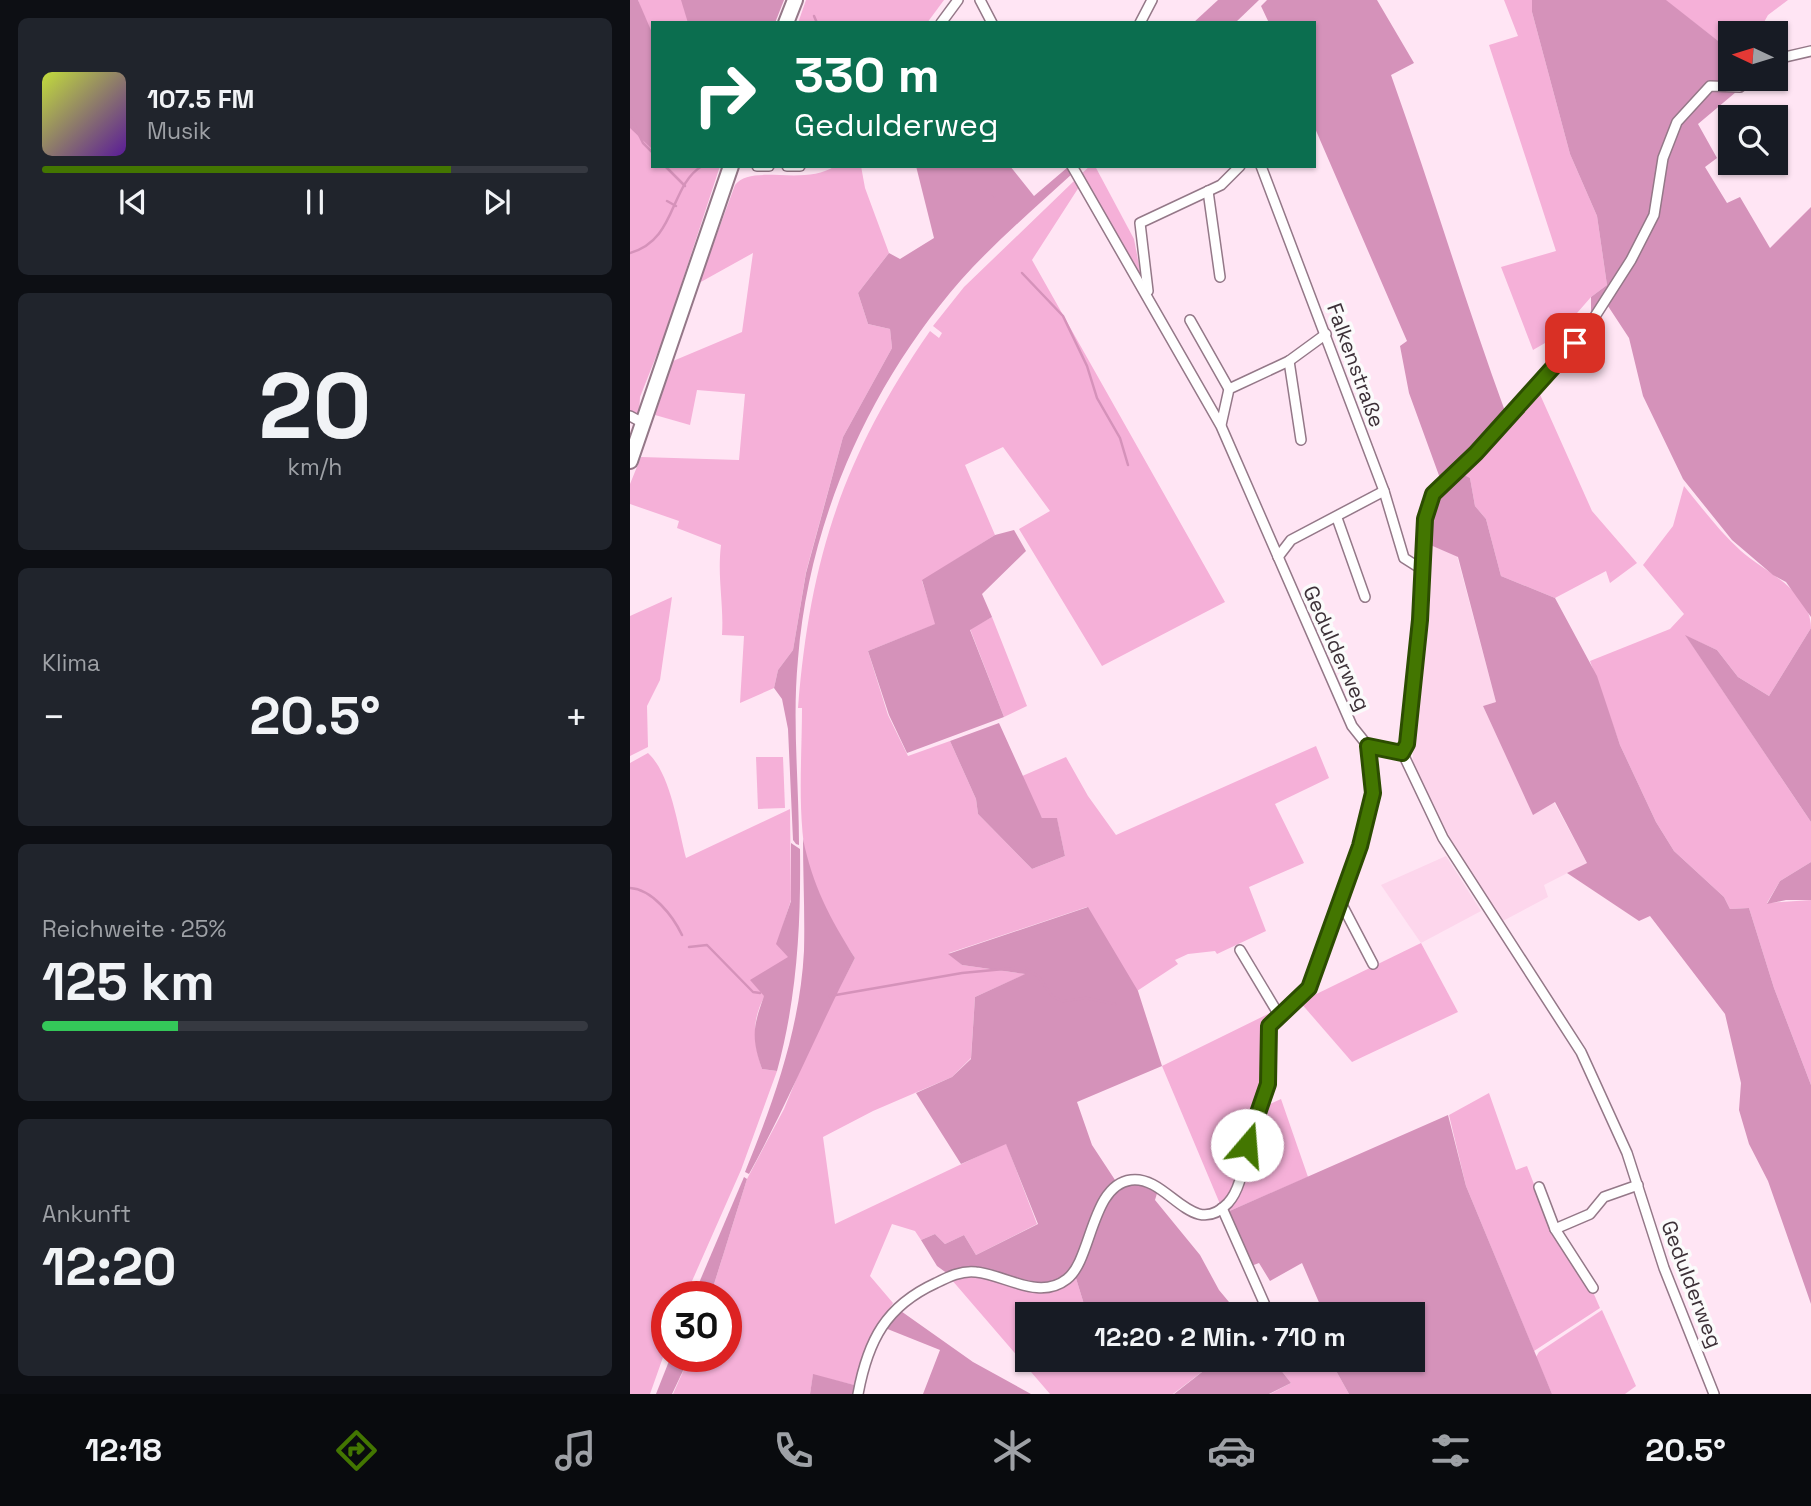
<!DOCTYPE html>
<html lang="de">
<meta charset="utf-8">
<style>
:root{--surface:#171b24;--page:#20242c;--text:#f1f3f6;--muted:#9ea1a6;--line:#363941;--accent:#437601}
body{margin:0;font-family:"Space Grotesk",sans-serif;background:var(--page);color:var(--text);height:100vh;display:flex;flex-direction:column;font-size:26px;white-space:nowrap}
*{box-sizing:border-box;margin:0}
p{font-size:23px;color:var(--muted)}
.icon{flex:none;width:38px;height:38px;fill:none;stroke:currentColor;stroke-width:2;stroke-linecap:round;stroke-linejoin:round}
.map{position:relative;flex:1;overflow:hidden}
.drawer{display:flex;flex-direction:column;gap:18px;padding:18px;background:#0d0f14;width:630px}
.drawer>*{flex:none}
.guide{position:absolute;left:21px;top:21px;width:665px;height:147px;border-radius:0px;box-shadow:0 2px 5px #0004;background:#0b6e4f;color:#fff;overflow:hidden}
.needle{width:46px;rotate:274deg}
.controls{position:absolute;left:1088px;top:21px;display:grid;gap:14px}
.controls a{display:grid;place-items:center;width:70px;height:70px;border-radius:0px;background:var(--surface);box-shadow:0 2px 5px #0004;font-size:35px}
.speed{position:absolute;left:21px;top:1281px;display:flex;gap:14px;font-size:35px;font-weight:700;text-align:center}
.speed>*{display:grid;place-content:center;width:91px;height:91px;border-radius:50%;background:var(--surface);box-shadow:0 2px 5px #0004;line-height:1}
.speed .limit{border:10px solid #d22;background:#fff;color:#111}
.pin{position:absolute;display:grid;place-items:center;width:60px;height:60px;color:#fff;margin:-30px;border-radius:14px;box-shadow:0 4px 10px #0006}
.me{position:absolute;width:77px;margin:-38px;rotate:18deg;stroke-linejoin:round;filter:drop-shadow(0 0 5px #0008)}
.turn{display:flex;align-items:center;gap:24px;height:147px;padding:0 28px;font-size:32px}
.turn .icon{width:91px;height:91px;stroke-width:2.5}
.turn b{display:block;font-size:49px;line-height:60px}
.big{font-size:52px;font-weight:700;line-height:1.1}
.drawer .widget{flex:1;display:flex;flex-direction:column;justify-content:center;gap:10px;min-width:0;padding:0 24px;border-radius:10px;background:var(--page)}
.drawer .dial{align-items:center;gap:0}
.dial b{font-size:91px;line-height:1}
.song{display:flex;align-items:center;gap:21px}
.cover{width:84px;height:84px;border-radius:10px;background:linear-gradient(135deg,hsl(70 70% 55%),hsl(270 70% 35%))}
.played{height:7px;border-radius:4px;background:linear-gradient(90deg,var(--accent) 75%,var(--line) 75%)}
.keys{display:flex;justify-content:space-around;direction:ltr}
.heat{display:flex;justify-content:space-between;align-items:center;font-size:38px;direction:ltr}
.charge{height:10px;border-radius:5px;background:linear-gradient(90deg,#34c759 25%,var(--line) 0)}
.trip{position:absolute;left:385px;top:1302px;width:410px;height:70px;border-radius:0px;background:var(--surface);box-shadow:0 2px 5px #0004;font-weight:700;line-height:70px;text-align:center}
.tabs{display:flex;height:112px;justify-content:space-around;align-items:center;background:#090b0e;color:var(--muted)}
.tabs .icon{width:49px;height:49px}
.tabs .current{color:var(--accent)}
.tabs b{font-size:32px;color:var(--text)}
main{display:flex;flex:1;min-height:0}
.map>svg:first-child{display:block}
.built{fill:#fdd6ec}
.green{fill:#f5b0d8}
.forest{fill:#d592ba}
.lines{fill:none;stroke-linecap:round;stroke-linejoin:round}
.stream{stroke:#d592ba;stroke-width:2.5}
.minor-casing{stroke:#947888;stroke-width:12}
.primary-casing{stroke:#947888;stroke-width:18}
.minor{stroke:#fff;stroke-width:9}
.primary{stroke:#fff;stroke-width:14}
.route-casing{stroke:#2c4d01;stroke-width:18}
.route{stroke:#437601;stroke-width:12}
.labels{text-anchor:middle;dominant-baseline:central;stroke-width:7;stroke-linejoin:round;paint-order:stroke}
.street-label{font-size:21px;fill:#3c3037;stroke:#fbfbfb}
</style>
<main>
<section class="drawer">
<div class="widget">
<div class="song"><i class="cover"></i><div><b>107.5 FM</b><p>Musik</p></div></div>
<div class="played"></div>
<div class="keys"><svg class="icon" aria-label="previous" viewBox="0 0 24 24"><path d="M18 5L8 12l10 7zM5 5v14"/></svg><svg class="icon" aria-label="pause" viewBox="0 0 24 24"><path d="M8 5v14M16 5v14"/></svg><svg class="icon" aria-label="next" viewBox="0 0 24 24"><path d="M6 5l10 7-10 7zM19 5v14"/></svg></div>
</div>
<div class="widget dial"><b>20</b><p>km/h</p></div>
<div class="widget"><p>Klima</p>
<div class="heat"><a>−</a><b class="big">20.5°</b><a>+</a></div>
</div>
<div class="widget"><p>Reichweite · 25%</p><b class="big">125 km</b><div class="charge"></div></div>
<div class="widget"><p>Ankunft</p><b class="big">12:20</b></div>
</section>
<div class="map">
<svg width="1181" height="1394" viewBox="0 0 1181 1394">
<rect width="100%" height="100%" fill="#ffe5f4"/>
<g class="built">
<path d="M798 544 827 556 866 702 853 706 903 814 924 802 957 863 914 885 918 897 871 922 817 839 783 767V727Z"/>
<path d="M816 856 851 911 791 943 751 885Z"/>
</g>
<g class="green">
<path d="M8 0H100L106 23H23V46Z"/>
<path d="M176 0H314L297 23H168Z"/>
<path d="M874 0H902V12L940 154 967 216 977 285 961 297 927 336 903 350 871 267 926 251 859 45 888 36Z"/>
<path d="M1035 0H1158L1138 15 1128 33H1101V51Z"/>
<path d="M0 94 23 104V166H90L35 334 10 397 9 416 0 412Z"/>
<path d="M205 166H231L235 188 259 253 228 293 238 324 260 329 262 348 213 437 176 572 163 650 148 670 144 688 110 703 114 636 92 635C94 603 87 578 91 545L47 528 49 521 0 504V484L11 457 109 460 115 394 67 390 60 425 25 415 43 361 112 332 123 253 69 283 105 185C121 163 174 187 205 166Z"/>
<path d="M460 166H465L504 239 512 281 450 175Z"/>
<path d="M444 181 449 187 402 260 595 602 472 666 389 529 420 511 373 447 335 465 365 535 292 581 306 624 238 651 258 715 278 756 320 741 346 799 348 814 402 869 435 856 427 819 412 818 390 777 436 757 458 796 486 835 686 746 699 778 645 804 674 863 619 887 636 931 587 954 585 951 558 954 545 960 548 964 507 991 457 907 319 953 332 965 396 974 345 997 341 1058 322 1077 243 1111 193 1137 205 1224 376 1143 407 1224 346 1255 334 1235 315 1244 305 1234 291 1240 285 1231 262 1224 240 1276 263 1303 243 1335 228 1386 183 1375 180 1394H43L60 1356H96V1297H80L117 1179 154 1109 185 1034 225 958C209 933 188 906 180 877 166 823 172 763 172 708H168C180 557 214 455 300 331L309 338 312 333 303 326 334 287Z"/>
<path d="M908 390 962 511 1007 563 980 583 976 571 925 598 871 576 856 519 845 506 840 478 829 472Z"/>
<path d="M1054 486C1072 508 1090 532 1111 551 1135 572 1181 591 1181 628L1139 696 1108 677 1087 650 1056 636 1181 822V862L1150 881 1137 903 1181 900V1085L1144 988 1119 908 1100 909 1094 897 1044 851 1026 822 990 745 960 661 1040 629 1054 614 1013 565 1043 526Z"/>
<path d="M42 597 30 680 17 706 18 747 0 756V616Z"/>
<path d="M362 617 397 706 374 717 340 629Z"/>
<path d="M18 753C41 774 48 828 56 858L160 809 161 900 147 944 159 957C131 1000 115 1017 132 1069L147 1071 111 1170 55 1297H37V1346L20 1394H0V763Z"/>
<path d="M126 757H153L155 808 128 809Z"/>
<path d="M791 943 828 1012 722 1062 670 1002Z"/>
<path d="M642 1012 636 1025 634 1085 600 1193 590 1204 532 1066Z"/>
<path d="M859 1093 886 1170 897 1166 922 1231 963 1292 970 1308 904 1351 836 1186 819 1115Z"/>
<path d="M651 1099 678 1177 595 1213 609 1195 633 1107Z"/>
<path d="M334 1275H445L457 1314H397V1360H576L581 1365 543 1394H420L321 1279Z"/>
<path d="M972 1310 1006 1386 995 1394H922L906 1357 909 1352Z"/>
<path d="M643 1360H661L664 1365 675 1360H700L719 1394H640L661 1383Z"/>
</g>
<g class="forest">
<path d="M0 0H8L23 35V150L0 128Z"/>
<path d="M51 0H154L145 23H58Z"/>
<path d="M588 0H629L605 23H563Z"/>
<path d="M637 0H747L784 63 761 75C801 187 835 302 876 414L844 451 811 481 779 393 770 346 777 341 684 126V23H639L631 6Z"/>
<path d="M902 0H1036L1101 51V79H1109L1106 92 1068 124 1087 158 1075 167 1097 203 1110 197 1140 248 1181 207V617L1156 582 1143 575 1102 540 1053 479 1013 396 999 338 976 303 961 319V297L977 285 967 216 940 154 902 12Z"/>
<path d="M286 166H380L404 196 438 167 442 174C405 208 365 242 331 280 240 384 179 520 168 659 162 721 169 783 169 845L166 844 163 840 158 729 152 699 144 688 148 670 163 650 176 573 213 437 262 348 260 329 238 324 228 293 259 253 270 259 304 238Z"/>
<path d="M829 472 840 478 845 506 856 519 871 576 925 598 967 676 990 745 1026 822 1044 851 1094 897 1100 909 1119 908 1144 988 1181 1085V1304L1138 1181 1119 1144 1109 1110 1111 1083 1095 1014 1020 916 1009 921 937 873 957 863 925 802 903 815 853 706 866 702 828 557 798 544C799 509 805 497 829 472Z"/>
<path d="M384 530 396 551 352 594 362 617 340 630 374 717 277 753 259 715 238 651 305 624 292 580 365 535Z"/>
<path d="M1181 628V822L1055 635 1087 650 1108 677 1139 696Z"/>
<path d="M369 723 412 818H427L435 856 402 869 348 814 346 799 320 741Z"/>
<path d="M173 839C183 886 199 917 225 958 188 1029 158 1103 119 1174L115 1172C144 1101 170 1028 174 951 175 914 173 876 173 839Z"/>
<path d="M161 843 170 849C171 925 167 998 147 1071L132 1069C121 1037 123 1027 134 996L120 980 158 957 146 944 161 901Z"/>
<path d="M1181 862V900H1156L1137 904 1150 881Z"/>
<path d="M458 907 508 991 532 1066 447 1102 462 1145 487 1183 446 1262 435 1277 416 1284 365 1273 318 1274 307 1266 291 1240 305 1234 315 1244 334 1235 346 1255 408 1224 376 1144 331 1164 286 1093 322 1077 341 1059 345 997 395 974 332 965 318 954Z"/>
<path d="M818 1115 836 1186 922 1394H719L700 1360H782V1314H694L672 1263 640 1281 629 1263 621 1266 595 1213Z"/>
<path d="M114 1177 117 1179 80 1297H63Z"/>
<path d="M504 1180 528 1190 525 1200 570 1255 589 1290 609 1314H457L445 1275 467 1218 486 1190Z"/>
<path d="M268 1309 343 1362 401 1394H293L310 1350 255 1328Z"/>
<path d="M41 1356H60L42 1394H26Z"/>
<path d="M578 1360H643L661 1383 639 1394H544L581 1365Z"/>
<path d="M183 1374 228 1386V1394H180Z"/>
</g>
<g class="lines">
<g class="stream">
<path d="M184 16 187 23"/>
<path d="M0 116 13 143 23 153"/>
<path d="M35 166 55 186"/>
<path d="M337 166 364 196"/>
<path d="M37 201 46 206"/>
<path d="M0 253C47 240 39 186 72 166"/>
<path d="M392 273 433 316 457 366 467 398 490 438 498 465"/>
<path d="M0 888C22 889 43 916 52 935"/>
<path d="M59 947 77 945 123 992 130 993"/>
<path d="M200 996 332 973 385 968H395L409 977 423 997 433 1001 456 998 485 1004"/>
</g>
<g class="minor-casing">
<g id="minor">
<path d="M350 0 362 23"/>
<path d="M311 23 328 0"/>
<path d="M510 23 522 0"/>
<path d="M1146 59 1181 51"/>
<path d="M127 166H139"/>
<path d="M157 166H170"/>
<path d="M442 166 591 426 722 726 738 746 774 756 813 838 951 1052 997 1153 1034 1268 1084 1394"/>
<path d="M631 166 754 491 774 558 793 570"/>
<path d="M578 191 590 277"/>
<path d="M518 291 510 223 591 185 610 166"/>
<path d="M560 320 599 389"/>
<path d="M659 361 671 440"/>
<path d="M0 416 13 423"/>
<path d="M591 425 599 389 659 361 696 334"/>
<path d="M707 518 735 597"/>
<path d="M648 557 661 540 754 491"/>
<path d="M772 753 779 729 790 620 795 519 803 494 846 453 955 332 1001 260 1024 215 1033 158 1047 122 1080 86 1110 87 1119 79"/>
<path d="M709 899 743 964"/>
<path d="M610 950 649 1015"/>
<path d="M909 1187 925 1229 963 1288"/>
<path d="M592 1208 639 1314"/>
<path d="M925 1229 960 1214 974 1197 1008 1185"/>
<path d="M228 1394C238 1340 256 1306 306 1283 318 1277 332 1270 346 1272 376 1275 409 1301 437 1279 462 1260 461 1185 501 1180 538 1175 562 1241 598 1203 615 1184 613 1152 622 1128 627 1114 635 1099 638 1084 641 1064 634 1045 639 1026L679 988 730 846 743 793 738 746"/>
</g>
</g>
<g class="primary-casing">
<g id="primary">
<path d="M156 23 165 0"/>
<path d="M0 461 101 166"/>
</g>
</g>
<use href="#minor" class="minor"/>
<use href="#primary" class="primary"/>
</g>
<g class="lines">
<g class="route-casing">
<path id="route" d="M617 1145 638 1084 639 1026 679 988 730 846 743 793 738 746 772 753 777 744 790 620 795 519 803 494 846 453 945 343"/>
</g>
<use href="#route" class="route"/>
</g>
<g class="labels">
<g class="street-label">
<text transform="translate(726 365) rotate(70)">Falkenstraße</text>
<text transform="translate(707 648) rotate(66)">Gedulderweg</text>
<text transform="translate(1062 1284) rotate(69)">Gedulderweg</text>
</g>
</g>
</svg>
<div class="controls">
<a><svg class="needle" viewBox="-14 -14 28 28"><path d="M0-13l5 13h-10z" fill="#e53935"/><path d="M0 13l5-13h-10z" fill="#9ea1a6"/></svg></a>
<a><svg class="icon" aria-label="search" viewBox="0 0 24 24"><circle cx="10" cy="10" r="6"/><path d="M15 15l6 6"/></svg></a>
</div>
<div class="speed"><div class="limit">30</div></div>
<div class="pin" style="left:945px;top:343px;background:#d93025"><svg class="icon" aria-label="arrive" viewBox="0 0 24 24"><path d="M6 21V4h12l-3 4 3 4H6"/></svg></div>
<svg class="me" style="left:617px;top:1145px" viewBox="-20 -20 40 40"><circle r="19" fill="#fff"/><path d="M0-13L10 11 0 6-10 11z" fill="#437601"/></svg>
<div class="trip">12:20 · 2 Min. · 710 m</div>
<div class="guide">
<div class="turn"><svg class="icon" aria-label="right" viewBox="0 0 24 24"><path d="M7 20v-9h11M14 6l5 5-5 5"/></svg><div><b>330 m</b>Gedulderweg</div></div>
</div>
</div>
</main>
<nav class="tabs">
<b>12:18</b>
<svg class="icon current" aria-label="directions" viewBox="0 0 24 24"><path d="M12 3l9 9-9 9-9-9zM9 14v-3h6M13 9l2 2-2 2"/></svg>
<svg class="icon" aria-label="music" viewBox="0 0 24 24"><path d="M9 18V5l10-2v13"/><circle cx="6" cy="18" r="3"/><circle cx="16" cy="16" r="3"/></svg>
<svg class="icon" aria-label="phone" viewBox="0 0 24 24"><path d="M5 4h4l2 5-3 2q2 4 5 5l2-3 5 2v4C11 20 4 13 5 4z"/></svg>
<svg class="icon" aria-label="climate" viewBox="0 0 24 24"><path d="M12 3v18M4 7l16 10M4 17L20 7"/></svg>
<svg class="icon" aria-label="car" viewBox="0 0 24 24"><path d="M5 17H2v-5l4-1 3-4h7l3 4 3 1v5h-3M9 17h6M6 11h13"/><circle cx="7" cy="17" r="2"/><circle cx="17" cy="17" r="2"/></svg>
<svg class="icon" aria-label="filters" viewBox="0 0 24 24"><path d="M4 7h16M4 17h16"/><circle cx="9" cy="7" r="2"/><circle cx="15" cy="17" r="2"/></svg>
<b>20.5°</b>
</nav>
